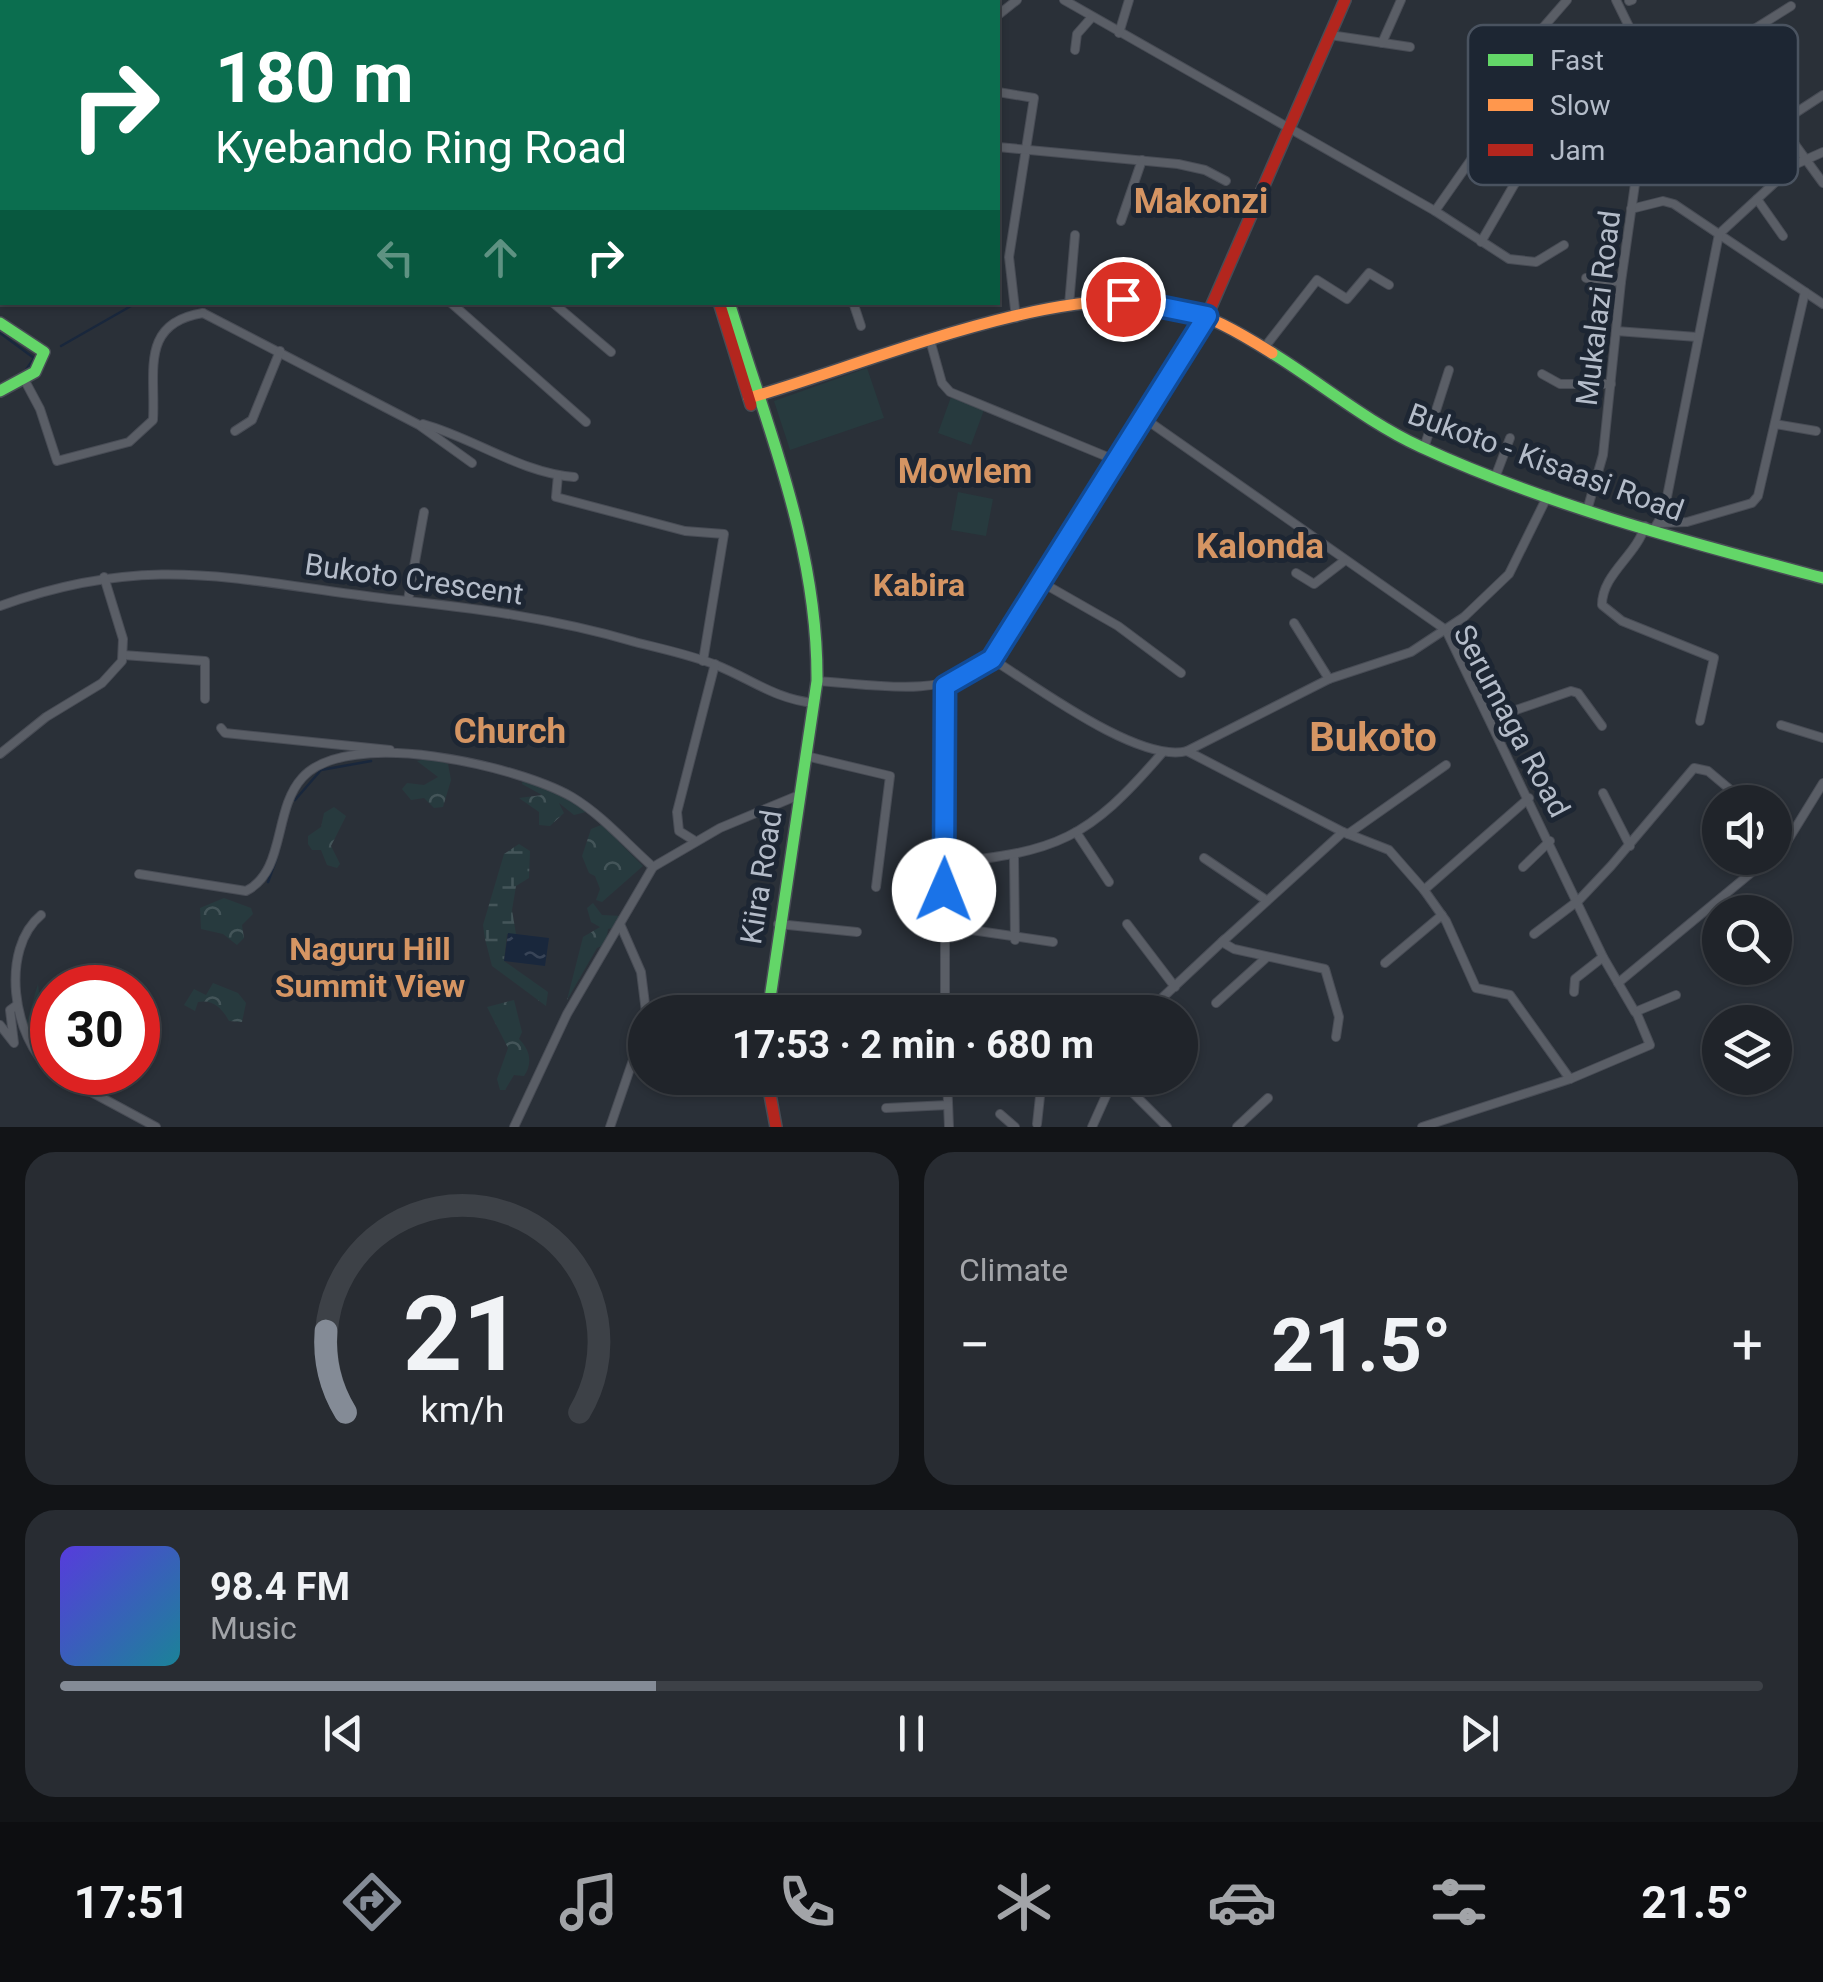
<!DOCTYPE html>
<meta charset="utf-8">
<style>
:root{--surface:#20242a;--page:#282c32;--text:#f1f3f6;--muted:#a2a4a8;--line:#3d4147;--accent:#848b96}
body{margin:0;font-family:Roboto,sans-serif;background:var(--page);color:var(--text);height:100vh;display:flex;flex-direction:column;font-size:38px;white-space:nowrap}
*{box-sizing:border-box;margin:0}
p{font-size:32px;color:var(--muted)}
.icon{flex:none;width:55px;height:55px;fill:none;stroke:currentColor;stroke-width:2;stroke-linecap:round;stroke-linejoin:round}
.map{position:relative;height:1127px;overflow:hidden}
.sheet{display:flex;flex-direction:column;gap:25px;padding:25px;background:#121417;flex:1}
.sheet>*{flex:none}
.top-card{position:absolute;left:0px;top:0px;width:1000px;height:305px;box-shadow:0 2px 8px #0004,0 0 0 2px var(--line);background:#0b6e4f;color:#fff;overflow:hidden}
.fabs{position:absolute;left:1702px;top:785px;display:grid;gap:20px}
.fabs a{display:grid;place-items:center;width:90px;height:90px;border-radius:50%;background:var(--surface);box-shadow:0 2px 8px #0004,0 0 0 2px var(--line);font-size:50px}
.speed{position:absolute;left:30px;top:965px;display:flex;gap:20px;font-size:50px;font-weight:700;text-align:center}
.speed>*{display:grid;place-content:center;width:130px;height:130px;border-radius:50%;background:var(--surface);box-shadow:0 2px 8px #0004,0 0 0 2px var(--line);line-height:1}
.speed .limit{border:15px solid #d22;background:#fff;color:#111}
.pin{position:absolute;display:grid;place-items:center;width:85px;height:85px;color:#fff;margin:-42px;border:5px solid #fff;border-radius:50%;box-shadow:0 2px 10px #0007}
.me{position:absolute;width:110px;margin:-55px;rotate:1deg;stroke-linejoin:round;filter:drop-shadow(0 0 8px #0008)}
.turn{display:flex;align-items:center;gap:35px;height:210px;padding:0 50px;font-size:45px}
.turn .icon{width:130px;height:130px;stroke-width:2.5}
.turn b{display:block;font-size:70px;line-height:85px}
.lanes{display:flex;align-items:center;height:95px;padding:0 50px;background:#0003;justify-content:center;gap:50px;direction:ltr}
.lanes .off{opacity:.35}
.big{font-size:75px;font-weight:700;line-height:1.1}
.sheet .tile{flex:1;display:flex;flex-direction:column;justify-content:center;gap:15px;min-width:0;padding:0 35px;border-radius:30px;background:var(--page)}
.sheet .dial{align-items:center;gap:0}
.dial svg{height:260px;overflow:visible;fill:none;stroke:var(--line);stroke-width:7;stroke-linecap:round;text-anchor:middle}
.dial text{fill:var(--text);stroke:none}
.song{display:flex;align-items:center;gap:30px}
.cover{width:120px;height:120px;border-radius:15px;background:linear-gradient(135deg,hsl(250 70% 55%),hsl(190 70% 35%))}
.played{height:10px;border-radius:5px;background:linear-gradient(90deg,var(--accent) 35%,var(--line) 35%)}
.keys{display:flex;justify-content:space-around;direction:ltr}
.heat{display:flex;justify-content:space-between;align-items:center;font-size:55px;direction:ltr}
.sheet .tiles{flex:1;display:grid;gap:25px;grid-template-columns:1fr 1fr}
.tile:last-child{grid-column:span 2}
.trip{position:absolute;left:628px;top:995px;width:570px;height:100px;border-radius:50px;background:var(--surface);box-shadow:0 2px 8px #0004,0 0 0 2px var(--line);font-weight:700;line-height:100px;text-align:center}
.dock{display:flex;height:160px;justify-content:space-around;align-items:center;background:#0d0e11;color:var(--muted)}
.dock .icon{width:70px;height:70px}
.dock .current{color:var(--accent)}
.dock b{font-size:45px;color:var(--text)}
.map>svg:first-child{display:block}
.forest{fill:url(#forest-crowns)}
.wetland{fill:url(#wetland-marsh)}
.garden{fill:#273a3e}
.water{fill:url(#water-ripples)}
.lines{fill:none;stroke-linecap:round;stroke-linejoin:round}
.stream{stroke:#19273c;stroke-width:2.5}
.street-casing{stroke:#484c55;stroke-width:10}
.fast-casing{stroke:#484c55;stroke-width:14}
.slow-casing{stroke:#484c55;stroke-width:14}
.jam-casing{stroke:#484c55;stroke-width:14}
.street{stroke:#5a5e66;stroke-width:8}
.fast{stroke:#63d668;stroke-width:11}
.slow{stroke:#ff974d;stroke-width:11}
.jam{stroke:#b3261e;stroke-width:11}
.route-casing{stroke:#114b97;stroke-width:25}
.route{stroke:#1a73e8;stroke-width:18}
.labels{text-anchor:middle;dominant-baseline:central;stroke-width:10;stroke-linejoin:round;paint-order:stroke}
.street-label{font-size:30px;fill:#b4bcc9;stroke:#1d2633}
.neighbourhood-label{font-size:32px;font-weight:bold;fill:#d59563;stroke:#1d2633}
.quarter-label{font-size:35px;font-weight:bold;fill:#d59563;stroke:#1d2633}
.district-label{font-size:40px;font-weight:bold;fill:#d59563;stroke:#1d2633}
.key{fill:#1d2633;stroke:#4a5360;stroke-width:2.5}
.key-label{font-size:28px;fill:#b4bcc9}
</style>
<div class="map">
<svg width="1823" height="1127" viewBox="0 0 1823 1127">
<defs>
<pattern id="forest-crowns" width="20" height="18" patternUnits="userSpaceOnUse" patternTransform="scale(2.5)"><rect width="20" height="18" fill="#273a3e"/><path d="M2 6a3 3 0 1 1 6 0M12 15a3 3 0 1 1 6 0" fill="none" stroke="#445559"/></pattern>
<pattern id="wetland-marsh" width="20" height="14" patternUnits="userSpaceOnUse" patternTransform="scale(2.5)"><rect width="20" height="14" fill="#273a3e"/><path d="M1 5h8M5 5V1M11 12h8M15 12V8" fill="none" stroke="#445559"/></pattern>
<pattern id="water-ripples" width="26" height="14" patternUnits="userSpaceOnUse" patternTransform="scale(2.5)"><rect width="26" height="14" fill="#19273c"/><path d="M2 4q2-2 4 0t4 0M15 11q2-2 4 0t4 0" fill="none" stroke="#384457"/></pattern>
</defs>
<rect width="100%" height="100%" fill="#2a3038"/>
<g class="forest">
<path d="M430 758 448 764 451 780 443 807 434 808 424 798 411 800 402 789 407 783 424 785 438 777 417 761Z"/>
<path d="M524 773 568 789 586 812 574 815 559 803 564 813 550 826 539 825V812L519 798 542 795 522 784Z"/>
<path d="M334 807 346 816 331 846 340 864 337 868 327 865 321 850H312L308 844V836L321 827 324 813Z"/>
<path d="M601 825 614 829 618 841 643 866 602 902 596 900 600 889 595 876 589 873 582 856 591 829Z"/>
<path d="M224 898 251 908 253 914 242 925 244 938 237 945 223 934 201 929 200 908Z"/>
<path d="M593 903 602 915 622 916 616 927 608 929 606 944 597 948 567 1000 583 937 600 927 591 922 587 908Z"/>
<path d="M213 983 238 993 246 1003 242 1022 229 1021C222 1008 213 999 198 1002L195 1011 184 1005 194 989 206 995Z"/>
<path d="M38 984 40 1001 52 1008V1068L26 1025Z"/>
<path d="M514 1000 522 1032 519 1039C530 1050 533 1063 524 1076L514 1075 505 1090H500L497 1079 508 1048 487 1007Z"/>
</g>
<path class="wetland" d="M519 844 530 851 529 878 516 886 512 910 516 934H507L504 961 548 992 546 1006 492 966 485 939 483 925 504 854Z"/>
<g class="garden">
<path d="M867 368 884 418 790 450 774 401Z"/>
<path d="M951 397 984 410 971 445 938 433Z"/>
<path d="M958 492 993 499 986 536 951 530Z"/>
</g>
<path class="water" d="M508 933 549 938 545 966 504 961Z"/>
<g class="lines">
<g class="stream">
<path d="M464 0 466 2"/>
<path d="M53 2V0"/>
<path d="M198 306 199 302"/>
<path d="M0 333 34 358 26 370"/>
<path d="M61 346 138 302"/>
<path d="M7 381 27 370"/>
<path d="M295 800 321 770 371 761"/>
<path d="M268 882 276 860"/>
</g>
<g class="street-casing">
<g id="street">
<path d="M317 0 320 2"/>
<path d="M580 0 583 2"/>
<path d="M764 0 765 2"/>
<path d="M892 0V2"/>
<path d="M1064 0 1435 211 1509 259 1536 262 1564 245"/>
<path d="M1629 1 1632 0"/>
<path d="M46 2V0"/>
<path d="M665 2 674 0"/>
<path d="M998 15 1017 0"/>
<path d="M1119 33 1129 0"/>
<path d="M1330 35 1410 47"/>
<path d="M1382 43 1401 0"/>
<path d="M1473 47 1513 62 1562 103"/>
<path d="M1075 50 1077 34 1092 17"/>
<path d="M1513 62 1567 0"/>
<path d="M0 69 2 70"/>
<path d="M1648 86 1678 77 1791 6"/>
<path d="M1756 91 1823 183"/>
<path d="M998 92 1034 98 1009 257 1016 318"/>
<path d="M1780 123 1823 95"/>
<path d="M998 147 1178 164 1205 170 1226 181"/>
<path d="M1757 199 1783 236"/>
<path d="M1631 209 1663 201 1674 204 1823 304"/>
<path d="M1435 211 1496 124"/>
<path d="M1121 221 1142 160"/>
<path d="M1481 242 1518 178"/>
<path d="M1586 278 1621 282"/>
<path d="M450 302 586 422"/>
<path d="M552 302 611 352"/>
<path d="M853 302 861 326"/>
<path d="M1069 305 1075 235"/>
<path d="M203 313 419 425 472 463"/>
<path d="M1616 331 1697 337"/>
<path d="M930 340 942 383 950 392 1115 460"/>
<path d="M1264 348 1317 280 1347 299 1369 273 1389 285"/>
<path d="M1542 374 1560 384H1611"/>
<path d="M24 379 40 409 57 461 129 442 153 420C156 373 139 323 203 313"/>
<path d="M1141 416 1446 630 1603 957 1635 1012 1676 995"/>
<path d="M423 424C474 438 521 473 574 477"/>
<path d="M1775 424 1816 431"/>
<path d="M235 431 252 420 280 351"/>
<path d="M1424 448 1449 370"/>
<path d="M558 475 556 497 685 531 724 534 703 661"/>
<path d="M1496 475 1510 438"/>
<path d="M1588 507 1603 455 1621 282 1647 100 1639 47 1616 0"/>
<path d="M1659 523 1687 522 1752 503 1758 496 1805 292"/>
<path d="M1645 526C1636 556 1602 574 1602 605L1622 621 1714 658 1700 721"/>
<path d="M1654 529 1664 512 1719 234 1794 165 1823 152"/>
<path d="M1296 573 1314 584 1344 561"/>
<path d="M1041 582 1118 626 1181 673"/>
<path d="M408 600 424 512"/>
<path d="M0 606C152 551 237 581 389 599 473 608 554 618 635 642 662 649 691 655 716 665 751 679 775 699 814 703"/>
<path d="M1294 623 1329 679"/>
<path d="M123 655 205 661V699"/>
<path d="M992 659C1034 685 1139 764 1187 751L1343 832 1389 850 1424 890 1529 798"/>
<path d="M817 681C873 684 937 699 986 665L1207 316"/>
<path d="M1490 719 1571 691 1578 693 1602 726"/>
<path d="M1781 725 1823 738"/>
<path d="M221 728 225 733 390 750"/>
<path d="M1187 751 1329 679 1411 652 1464 617 1509 574 1548 495"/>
<path d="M0 754 46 717 102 683 122 661 123 639 104 577"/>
<path d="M806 756 890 776 876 887"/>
<path d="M1603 793 1630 846"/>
<path d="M1775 829 1788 840"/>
<path d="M1076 832 1109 882"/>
<path d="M1348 834 1446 765"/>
<path d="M695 841 679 831 677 812 715 664"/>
<path d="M1775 852 1788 840 1823 783"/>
<path d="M1014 856 1015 940"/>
<path d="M1204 858 1266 900"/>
<path d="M945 863C1058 852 1088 839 1162 753"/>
<path d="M1523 867 1550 841"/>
<path d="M139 874 246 891C286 871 273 810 302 778 348 726 518 766 572 797 602 815 627 844 653 867"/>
<path d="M1424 890 1446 921 1476 988 1510 995 1570 1079 1650 1045 1637 1014"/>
<path d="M41 915C0 949 12 1037 52 1071"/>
<path d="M620 924 641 972 646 1012"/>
<path d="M778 924 857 932"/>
<path d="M1127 924 1175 987"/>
<path d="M944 926 1053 942"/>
<path d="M1534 934 1579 900 1611 866 1694 768 1708 771 1745 802"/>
<path d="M1385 963 1442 915"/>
<path d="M1618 983 1769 858"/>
<path d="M1574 992 1575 979 1603 957"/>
<path d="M1216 1003 1267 957"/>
<path d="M945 1012V686"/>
<path d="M1147 1012 1225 939"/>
<path d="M0 1025 14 1043 10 1010 17 1005"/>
<path d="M1336 1037 1339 1017 1325 969 1234 949 1222 942 1343 832"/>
<path d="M54 1072 156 1127"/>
<path d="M947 1078 949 1127"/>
<path d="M1118 1078 1167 1127"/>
<path d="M886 1108 948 1105"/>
<path d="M1000 1114 1015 1127"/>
<path d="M1037 1124 1042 1078"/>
<path d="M514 1127 567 1014 653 867 720 828 799 795"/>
<path d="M610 1127 645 1025"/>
<path d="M1092 1127 1114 1078"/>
<path d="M1237 1127 1268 1098"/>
<path d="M1422 1127 1570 1079"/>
</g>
</g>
<g class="fast-casing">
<g id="fast">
<path d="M431 0 434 2"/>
<path d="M633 0 634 2"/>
<path d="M729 302C767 428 818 547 817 681L768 1012"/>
<path d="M0 323 44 352 35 372 0 391"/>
<path d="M1272 353C1322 384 1367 422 1421 447 1549 506 1688 542 1823 578"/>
</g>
</g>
<g class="slow-casing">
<g id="slow">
<path d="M446 0 449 2"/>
<path d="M749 398C859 367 1061 280 1169 305 1206 313 1240 333 1272 353"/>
</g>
</g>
<g class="jam-casing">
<g id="jam">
<path d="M719 302 751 405"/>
<path d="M1207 316 1345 0"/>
<path d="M767 1078 776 1127"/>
</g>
</g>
<use href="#street" class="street"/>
<use href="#fast" class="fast"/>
<use href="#slow" class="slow"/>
<use href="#jam" class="jam"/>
</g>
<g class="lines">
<g class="route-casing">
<path id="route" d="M944 890 945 686 992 659 1207 316 1123 299"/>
</g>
<use href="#route" class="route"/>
</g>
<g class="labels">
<g class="street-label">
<text transform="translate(1598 308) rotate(-83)">Mukalazi Road</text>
<text transform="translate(1546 462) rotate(20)">Bukoto - Kisaasi Road</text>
<text transform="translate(414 579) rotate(8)">Bukoto Crescent</text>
<text transform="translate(1512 721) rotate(62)">Serumaga Road</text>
<text transform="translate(761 877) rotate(-81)">Kiira Road</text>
</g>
<g class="neighbourhood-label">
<text x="919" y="585">Kabira</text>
<text x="370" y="949">Naguru Hill<tspan x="370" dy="37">Summit View</tspan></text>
</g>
<g class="quarter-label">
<text x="1201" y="201">Makonzi</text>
<text x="965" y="471">Mowlem</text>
<text x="1260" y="546">Kalonda</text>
<text x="510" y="731">Church</text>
</g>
<g class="district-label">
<text x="1373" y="737">Bukoto</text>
</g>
</g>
<rect x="1468" y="25" width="330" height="160" rx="15" class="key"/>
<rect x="1488" y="54" width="45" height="12" fill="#63d668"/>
<rect x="1488" y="99" width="45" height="12" fill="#ff974d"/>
<rect x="1488" y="144" width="45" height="12" fill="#b3261e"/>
<g class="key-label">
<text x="1550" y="70">Fast</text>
<text x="1550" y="115">Slow</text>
<text x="1550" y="160">Jam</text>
</g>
</svg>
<div class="fabs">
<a><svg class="icon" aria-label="sound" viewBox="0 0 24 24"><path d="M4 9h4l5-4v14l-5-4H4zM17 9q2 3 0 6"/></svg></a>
<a><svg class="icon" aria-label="search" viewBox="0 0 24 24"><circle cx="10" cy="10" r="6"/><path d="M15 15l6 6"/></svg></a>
<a><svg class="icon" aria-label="layers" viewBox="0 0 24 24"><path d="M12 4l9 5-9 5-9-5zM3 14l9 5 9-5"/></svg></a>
</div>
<div class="speed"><div class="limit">30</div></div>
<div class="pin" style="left:1123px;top:299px;background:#d93025"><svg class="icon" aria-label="arrive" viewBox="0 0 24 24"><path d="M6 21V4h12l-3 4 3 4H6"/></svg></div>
<svg class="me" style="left:944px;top:890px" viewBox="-20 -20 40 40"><circle r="19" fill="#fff"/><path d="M0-13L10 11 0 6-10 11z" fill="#1a73e8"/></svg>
<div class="trip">17:53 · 2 min · 680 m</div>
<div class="top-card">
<div class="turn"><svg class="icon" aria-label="right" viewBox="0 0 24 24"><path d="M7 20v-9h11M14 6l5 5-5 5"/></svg><div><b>180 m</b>Kyebando Ring Road</div></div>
<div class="lanes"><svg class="icon off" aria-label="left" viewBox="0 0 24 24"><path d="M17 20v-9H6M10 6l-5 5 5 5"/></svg><svg class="icon off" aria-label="ahead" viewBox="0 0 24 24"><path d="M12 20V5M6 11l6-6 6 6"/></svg><svg class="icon" aria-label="right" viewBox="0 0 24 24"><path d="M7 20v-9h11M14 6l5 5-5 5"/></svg></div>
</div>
</div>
<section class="sheet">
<div class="tiles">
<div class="tile dial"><svg viewBox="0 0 100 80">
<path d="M14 69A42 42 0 1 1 86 69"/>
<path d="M14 69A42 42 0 0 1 8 44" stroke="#848b96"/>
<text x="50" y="56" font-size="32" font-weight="700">21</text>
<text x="50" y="72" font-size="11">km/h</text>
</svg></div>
<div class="tile"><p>Climate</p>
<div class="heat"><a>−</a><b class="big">21.5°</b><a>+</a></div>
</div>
<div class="tile">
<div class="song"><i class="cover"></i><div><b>98.4 FM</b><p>Music</p></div></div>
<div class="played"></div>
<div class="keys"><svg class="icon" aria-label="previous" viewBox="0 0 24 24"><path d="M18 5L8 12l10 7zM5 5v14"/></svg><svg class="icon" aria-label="pause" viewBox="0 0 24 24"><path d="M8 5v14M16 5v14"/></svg><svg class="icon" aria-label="next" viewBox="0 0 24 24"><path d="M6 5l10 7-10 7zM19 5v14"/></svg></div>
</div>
</div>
</section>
<nav class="dock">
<b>17:51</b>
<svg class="icon current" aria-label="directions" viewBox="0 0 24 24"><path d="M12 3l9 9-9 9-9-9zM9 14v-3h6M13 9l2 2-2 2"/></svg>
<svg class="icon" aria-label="music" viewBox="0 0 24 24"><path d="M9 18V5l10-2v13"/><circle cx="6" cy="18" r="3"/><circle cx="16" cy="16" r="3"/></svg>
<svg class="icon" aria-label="phone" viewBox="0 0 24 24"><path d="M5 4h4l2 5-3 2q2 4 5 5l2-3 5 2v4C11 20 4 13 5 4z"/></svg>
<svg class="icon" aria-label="climate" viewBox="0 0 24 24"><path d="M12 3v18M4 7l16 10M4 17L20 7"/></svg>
<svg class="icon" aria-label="car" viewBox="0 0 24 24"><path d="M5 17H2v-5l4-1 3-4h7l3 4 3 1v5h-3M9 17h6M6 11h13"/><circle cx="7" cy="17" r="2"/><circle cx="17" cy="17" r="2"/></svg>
<svg class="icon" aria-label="filters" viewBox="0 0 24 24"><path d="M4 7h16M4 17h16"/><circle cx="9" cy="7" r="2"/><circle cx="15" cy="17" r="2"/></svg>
<b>21.5°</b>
</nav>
